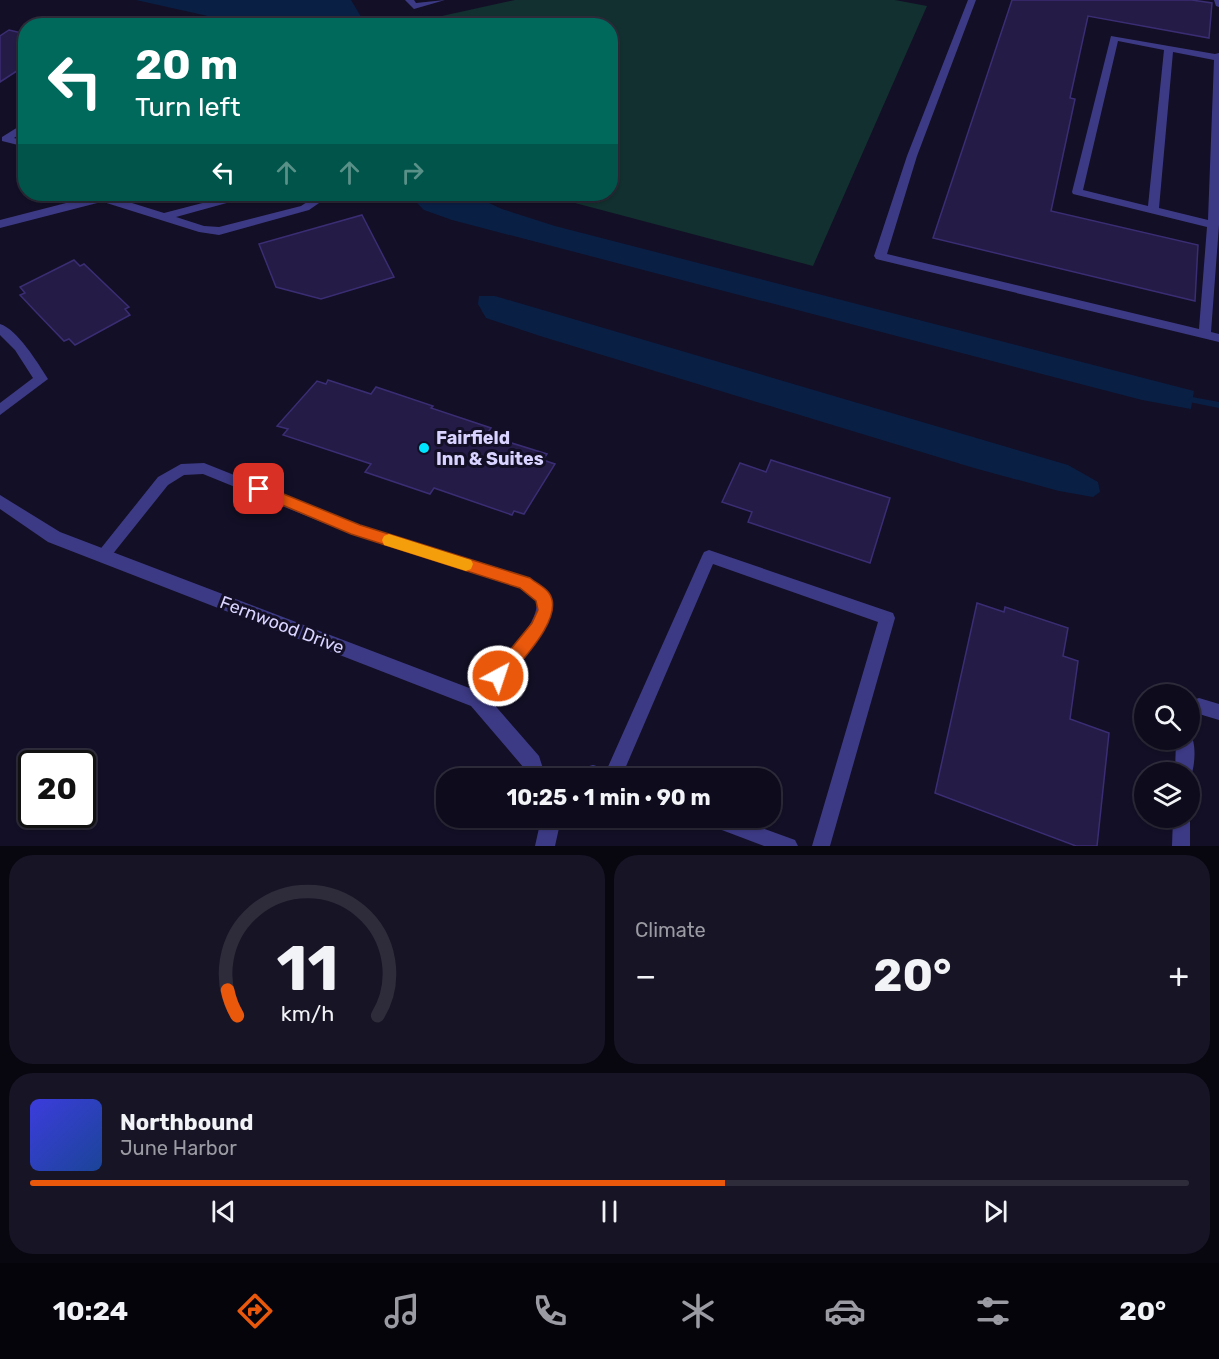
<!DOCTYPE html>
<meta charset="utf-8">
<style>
:root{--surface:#0e0b1c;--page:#171425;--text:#f1f3f6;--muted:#9b9ba3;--line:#2e2b3b;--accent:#ea580c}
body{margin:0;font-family:Rubik,sans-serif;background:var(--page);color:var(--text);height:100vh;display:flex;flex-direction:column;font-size:22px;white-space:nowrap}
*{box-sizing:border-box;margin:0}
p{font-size:20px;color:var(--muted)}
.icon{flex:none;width:33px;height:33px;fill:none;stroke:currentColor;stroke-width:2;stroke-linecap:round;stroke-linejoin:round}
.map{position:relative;height:846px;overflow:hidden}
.panel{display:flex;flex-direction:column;gap:9px;padding:9px;background:#08060f;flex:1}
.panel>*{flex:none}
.top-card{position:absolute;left:18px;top:18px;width:600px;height:183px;border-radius:24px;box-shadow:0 2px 4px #0004,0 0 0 2px var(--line);background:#00695c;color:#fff;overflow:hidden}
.tools{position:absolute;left:1134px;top:684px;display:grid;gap:12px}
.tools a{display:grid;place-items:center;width:66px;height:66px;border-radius:50%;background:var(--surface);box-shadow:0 2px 4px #0004,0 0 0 2px var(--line);font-size:30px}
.speed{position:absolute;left:18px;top:750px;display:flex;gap:12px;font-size:30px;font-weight:700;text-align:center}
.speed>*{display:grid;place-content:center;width:78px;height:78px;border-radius:50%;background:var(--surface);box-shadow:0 2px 4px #0004,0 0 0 2px var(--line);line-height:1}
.speed .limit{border:3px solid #111;border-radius:9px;background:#fff;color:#111}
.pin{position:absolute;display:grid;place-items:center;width:51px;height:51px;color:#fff;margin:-26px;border-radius:12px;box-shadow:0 3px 9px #0006}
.me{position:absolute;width:66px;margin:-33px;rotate:40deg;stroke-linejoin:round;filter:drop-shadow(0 0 4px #0008)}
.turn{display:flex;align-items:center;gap:21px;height:126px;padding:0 18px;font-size:27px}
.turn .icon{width:78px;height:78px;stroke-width:2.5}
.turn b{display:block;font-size:42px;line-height:51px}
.lanes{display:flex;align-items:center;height:57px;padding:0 18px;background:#0003;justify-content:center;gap:30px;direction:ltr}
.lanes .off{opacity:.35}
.big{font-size:45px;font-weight:700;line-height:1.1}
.panel .widget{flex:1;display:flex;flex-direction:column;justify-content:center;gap:9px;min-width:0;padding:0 21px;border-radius:24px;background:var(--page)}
.panel .dial{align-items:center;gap:0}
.dial svg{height:156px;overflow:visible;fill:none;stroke:var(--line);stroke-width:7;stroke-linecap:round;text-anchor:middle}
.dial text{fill:var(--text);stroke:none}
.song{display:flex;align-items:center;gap:18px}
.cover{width:72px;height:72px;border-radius:9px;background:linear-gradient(135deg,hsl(240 70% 55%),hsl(220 70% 35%))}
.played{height:6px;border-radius:3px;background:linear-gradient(90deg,var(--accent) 60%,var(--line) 60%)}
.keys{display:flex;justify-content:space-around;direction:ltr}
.heat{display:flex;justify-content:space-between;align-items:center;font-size:33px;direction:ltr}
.panel .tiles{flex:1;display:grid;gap:9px;grid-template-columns:1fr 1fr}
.widget:last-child{grid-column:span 2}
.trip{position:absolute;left:436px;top:768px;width:345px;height:60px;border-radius:24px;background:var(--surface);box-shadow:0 2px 4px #0004,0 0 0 2px var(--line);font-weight:700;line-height:60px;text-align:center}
.tab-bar{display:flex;height:96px;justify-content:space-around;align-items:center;background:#06040b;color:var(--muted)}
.tab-bar .icon{width:42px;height:42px}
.tab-bar .on{color:var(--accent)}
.tab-bar b{font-size:27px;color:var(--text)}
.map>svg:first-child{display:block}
.green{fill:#12302f}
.water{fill:#0a1f44}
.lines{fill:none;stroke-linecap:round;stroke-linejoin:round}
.stream{fill:#0a1f44;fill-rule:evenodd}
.building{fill:#241b47;stroke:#3b2d73;stroke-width:1.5}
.service{fill:#3d3a85;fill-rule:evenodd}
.minor{fill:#3d3a85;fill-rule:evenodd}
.route{fill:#ea580c;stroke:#983908;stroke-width:1.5}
.slow{fill:#f59e0b}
.poi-dot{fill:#00e5ff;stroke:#130f26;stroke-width:2}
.labels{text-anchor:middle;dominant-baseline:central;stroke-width:6;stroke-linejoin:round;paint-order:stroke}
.poi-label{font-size:18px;font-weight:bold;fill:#d9d4ff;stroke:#130f26;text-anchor:start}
.street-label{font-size:18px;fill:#d9d4ff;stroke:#130f26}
</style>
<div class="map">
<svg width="1219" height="846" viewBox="0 0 1219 846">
<rect width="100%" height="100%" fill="#130f26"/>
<path class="green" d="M515 0H895L927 6 813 266 541 194H610V26L401 25Z"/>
<g class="water">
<path d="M136 0H351L366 25H248Z"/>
<path d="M408 194H469L502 209 555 226 1194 391 1191 409 1142 400 452 220 424 210Z"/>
<path d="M479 296H495L1068 465 1098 482 1100 492 1093 497 1059 491 974 468 540 336 486 318 478 304Z"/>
</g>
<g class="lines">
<path class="stream" d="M1192 397 1219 402V408L1189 402 1188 400Z"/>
</g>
<g class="building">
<path d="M1012 0H1192L1212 3 1209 38 1088 16 1070 98 1075 99 1051 211 1198 245 1195 301 933 238Z"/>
<path d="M9 30 26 34V65L0 82V36Z"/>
<path d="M362 215 394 277 321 299 276 287 259 244Z"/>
<path d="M74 260 80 266 84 264 129 307 125 309 130 315 75 345 69 339 64 341 36 312 20 295 25 293 20 287Z"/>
<path d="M328 380 371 394 376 387 433 406 431 408 491 428 486 435 547 454 543 460 555 464 524 514 514 511 512 515 434 488 430 494 365 472 371 464 283 435 288 429 277 426 317 381 326 384Z"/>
<path d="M771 460 890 498 870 563 748 522 752 512 722 502 740 463 766 472Z"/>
<path d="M977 603 1004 612 1005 607 1068 628 1063 656 1078 661 1070 719 1109 733 1097 846H1076L935 793Z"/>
</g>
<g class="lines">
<g class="service">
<path d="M405 0H414L416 3 445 0 414 9Z"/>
<path d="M968 0H976L917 156 887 254 1199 329 1207 227 1073 194 1072 192 1111 36 1215 54 1219 53V225L1211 332 1219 334V342L876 259 874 256 907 156ZM1118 41 1164 50 1148 206 1083 190ZM1173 52 1214 60 1208 220 1159 208Z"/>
<path d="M1214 0H1219V7L1216 6Z"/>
<path d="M26 122V130L14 138 26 141V147L2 141V137Z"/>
<path d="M92 194H103L164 213 237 194H253L252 196 176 217 204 226 219 227 301 206 310 200 308 194H318L322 201 309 210 219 235 199 232 97 200Z"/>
<path d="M0 324C17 329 38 363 48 379L0 415V403L33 378 15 350 0 335Z"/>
<path d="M204 463 360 525 530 578C541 586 553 592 552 607 552 627 496 701 478 708L472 705 470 700 472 695C485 680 547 619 535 599 532 595 524 591 520 588L351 534 203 474 184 475 168 485 108 560 103 562 98 560 96 556 98 552 158 477 181 464Z"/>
<path d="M709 550 893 613 895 618 830 846H812L878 622 713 564 621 778H564L567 772 593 765 607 769 702 556 704 552Z"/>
<path d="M1199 698 1219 704V720L1199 714 1190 717V701Z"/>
<path d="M1190 734C1197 743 1195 768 1190 778V772H1175L1176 740H1190Z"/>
<path d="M1190 814V846H1172L1173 818H1190Z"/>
<path d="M703 818H735L795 840 798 846H764L706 824Z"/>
</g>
<g class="minor">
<path d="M101 194 105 195V201L0 228V220Z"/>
<path d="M0 495 60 532 485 694 539 756 546 778H526L524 768 471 706 48 542 0 509Z"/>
<path d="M536 818H556L559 828 555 846H535L539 828Z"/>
</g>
</g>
<path class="route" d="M259 484 360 525 530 578C536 583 545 587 549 593 566 617 519 663 504 682L498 684 493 682 490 676 493 671 532 623 538 610 536 601 520 588 351 534 254 493 252 489 254 485Z"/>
<path class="slow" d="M389 534 471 560 473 564 471 569 466 571 384 545 382 540 384 536Z"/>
<circle class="poi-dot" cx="424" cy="448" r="6"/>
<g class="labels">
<g class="poi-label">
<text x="436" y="438">Fairfield<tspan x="436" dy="21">Inn &amp; Suites</tspan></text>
</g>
<g class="street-label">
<text transform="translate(282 625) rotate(21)">Fernwood Drive</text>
</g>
</g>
</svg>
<div class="tools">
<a><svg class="icon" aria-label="search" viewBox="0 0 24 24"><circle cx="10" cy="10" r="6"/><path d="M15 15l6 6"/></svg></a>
<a><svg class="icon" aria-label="layers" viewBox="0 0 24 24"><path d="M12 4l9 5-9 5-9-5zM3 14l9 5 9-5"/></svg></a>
</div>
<div class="speed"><div class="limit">20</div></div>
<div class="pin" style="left:259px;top:489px;background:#d93025"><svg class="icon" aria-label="arrive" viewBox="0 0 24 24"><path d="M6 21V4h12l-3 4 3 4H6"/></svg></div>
<svg class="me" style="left:498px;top:676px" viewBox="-20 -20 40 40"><circle r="17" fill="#ea580c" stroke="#fff" stroke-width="3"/><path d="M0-11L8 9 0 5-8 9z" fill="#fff"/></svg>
<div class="trip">10:25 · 1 min · 90 m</div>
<div class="top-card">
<div class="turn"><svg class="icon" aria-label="left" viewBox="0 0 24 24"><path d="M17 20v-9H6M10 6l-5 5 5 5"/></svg><div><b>20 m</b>Turn left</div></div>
<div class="lanes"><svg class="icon" aria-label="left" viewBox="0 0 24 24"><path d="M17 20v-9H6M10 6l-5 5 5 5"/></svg><svg class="icon off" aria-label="ahead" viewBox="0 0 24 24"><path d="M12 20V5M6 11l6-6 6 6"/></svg><svg class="icon off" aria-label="ahead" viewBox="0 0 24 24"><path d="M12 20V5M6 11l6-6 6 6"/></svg><svg class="icon off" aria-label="right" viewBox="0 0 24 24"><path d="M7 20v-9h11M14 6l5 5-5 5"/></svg></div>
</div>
</div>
<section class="panel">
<div class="tiles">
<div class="widget dial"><svg viewBox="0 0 100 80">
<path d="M14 69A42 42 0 1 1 86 69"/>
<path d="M14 69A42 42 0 0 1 9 56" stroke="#ea580c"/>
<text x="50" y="56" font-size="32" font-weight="700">11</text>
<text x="50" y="72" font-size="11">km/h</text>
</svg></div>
<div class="widget"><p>Climate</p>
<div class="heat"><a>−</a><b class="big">20°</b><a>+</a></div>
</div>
<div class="widget">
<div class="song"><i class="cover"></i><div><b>Northbound</b><p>June Harbor</p></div></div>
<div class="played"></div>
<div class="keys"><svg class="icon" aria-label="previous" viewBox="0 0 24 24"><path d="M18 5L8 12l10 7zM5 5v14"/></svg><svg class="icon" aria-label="pause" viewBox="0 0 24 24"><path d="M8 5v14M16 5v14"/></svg><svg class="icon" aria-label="next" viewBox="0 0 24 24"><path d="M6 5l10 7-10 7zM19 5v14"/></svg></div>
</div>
</div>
</section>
<nav class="tab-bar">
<b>10:24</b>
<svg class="icon on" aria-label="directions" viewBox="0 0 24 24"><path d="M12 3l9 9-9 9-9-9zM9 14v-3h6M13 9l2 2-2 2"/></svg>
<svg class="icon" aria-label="music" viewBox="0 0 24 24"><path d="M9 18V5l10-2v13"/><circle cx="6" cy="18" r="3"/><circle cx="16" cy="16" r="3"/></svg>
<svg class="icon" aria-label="phone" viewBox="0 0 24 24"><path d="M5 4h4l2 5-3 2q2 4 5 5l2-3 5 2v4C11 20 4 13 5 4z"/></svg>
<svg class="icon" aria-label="climate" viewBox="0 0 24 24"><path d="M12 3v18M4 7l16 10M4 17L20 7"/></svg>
<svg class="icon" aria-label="car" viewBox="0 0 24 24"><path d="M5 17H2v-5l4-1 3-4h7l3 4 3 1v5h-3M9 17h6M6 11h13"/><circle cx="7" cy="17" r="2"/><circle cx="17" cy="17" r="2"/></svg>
<svg class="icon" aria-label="filters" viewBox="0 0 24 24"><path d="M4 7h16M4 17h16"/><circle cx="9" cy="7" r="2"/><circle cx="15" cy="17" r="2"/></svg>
<b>20°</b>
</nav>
